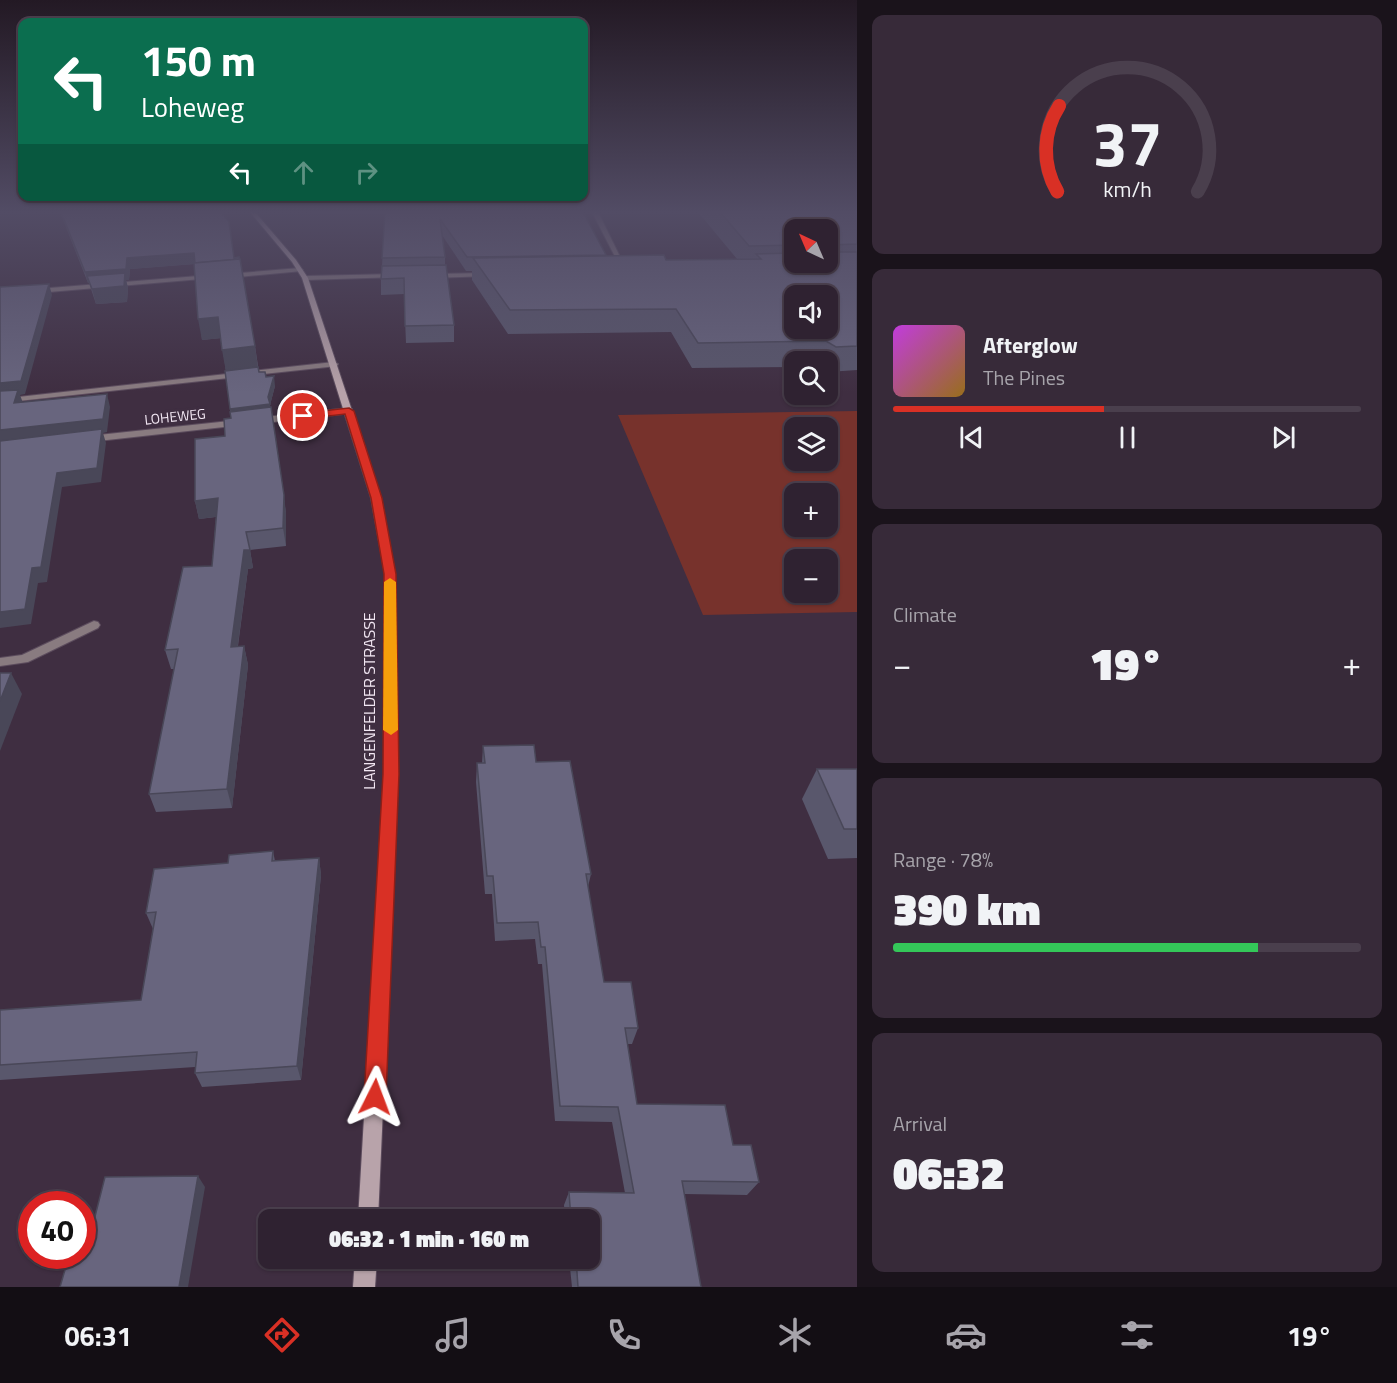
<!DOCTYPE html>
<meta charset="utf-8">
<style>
:root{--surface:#2f2231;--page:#372a39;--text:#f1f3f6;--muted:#a7a4ab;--line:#4a3f4d;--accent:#d93025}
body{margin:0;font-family:"Titillium Web",sans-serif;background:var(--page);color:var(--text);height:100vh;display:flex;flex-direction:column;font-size:22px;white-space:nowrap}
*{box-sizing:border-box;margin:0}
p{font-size:20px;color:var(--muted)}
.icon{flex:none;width:33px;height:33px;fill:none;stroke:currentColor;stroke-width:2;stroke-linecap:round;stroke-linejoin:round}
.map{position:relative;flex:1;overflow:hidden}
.drawer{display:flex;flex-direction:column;gap:15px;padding:15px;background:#1a131b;width:540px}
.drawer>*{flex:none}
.hud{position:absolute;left:18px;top:18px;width:570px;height:183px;border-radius:12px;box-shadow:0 2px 4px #0004,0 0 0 2px var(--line);background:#0b6e4f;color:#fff;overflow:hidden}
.needle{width:39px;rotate:316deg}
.tools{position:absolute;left:784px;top:219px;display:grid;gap:12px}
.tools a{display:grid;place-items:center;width:54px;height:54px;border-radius:12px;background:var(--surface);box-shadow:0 2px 4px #0004,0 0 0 2px var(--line);font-size:30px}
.speed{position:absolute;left:18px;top:1191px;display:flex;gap:12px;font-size:30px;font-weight:700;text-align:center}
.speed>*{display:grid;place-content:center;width:78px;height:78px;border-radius:50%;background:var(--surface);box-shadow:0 2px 4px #0004,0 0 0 2px var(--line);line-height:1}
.speed .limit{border:9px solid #d22;background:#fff;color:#111}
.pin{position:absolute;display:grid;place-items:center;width:51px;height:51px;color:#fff;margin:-26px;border:3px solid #fff;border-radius:50%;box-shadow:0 2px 6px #0007}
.me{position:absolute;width:66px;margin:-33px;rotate:3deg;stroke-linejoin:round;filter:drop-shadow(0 0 4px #0008)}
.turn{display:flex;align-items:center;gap:21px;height:126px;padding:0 24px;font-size:27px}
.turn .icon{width:78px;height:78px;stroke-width:2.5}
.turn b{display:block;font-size:42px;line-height:51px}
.lanes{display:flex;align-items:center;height:57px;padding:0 24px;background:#0003;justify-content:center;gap:30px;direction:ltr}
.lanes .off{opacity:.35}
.big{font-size:45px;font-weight:800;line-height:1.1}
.drawer .widget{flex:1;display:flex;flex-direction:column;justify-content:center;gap:9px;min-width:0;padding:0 21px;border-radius:12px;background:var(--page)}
.drawer .dial{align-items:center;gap:0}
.dial svg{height:156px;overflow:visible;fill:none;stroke:var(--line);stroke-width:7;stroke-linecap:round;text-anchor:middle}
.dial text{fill:var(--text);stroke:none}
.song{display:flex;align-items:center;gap:18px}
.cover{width:72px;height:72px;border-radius:9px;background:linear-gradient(135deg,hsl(290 70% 55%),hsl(40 70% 35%))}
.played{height:6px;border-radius:3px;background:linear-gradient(90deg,var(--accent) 45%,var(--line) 45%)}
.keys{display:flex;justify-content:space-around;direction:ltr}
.heat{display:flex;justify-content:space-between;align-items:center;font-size:33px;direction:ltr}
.charge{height:9px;border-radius:4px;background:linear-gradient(90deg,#34c759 78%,var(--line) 0)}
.trip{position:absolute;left:258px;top:1209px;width:342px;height:60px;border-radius:12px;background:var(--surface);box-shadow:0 2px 4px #0004,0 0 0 2px var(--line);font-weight:800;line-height:60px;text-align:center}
.tab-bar{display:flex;height:96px;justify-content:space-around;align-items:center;background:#130e14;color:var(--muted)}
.tab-bar .icon{width:42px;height:42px}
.tab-bar .selected{color:var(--accent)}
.tab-bar b{font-size:27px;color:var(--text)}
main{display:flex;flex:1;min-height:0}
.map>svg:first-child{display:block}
.green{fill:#77322c;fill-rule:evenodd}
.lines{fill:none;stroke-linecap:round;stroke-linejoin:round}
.lane-casing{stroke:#5c4c5d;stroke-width:2}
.street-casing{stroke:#5c4c5d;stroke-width:2}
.secondary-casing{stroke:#5c4c5d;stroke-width:2}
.lane{fill:#897b80;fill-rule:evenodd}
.street{fill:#897b80;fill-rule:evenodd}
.secondary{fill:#b8a3aa;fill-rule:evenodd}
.wall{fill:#59576c;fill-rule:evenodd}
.shaded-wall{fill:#494758}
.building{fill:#68657e;stroke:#494758;stroke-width:1.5;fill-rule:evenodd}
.route{fill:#d93025;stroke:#8d1f18;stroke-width:1.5}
.slow{fill:#f59e0b}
.labels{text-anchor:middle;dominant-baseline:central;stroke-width:6;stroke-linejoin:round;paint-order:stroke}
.far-street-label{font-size:14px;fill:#f2e7f3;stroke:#3f2e41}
.street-label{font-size:16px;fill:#f2e7f3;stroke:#3f2e41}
</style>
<main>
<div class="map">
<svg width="857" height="1287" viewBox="0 0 857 1287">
<rect width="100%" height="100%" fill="#3f2e41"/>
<path class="green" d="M857 411V612L703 615 618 415ZM795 428H828V460H795ZM795 494H828V526H795ZM795 560H828V592H795Z"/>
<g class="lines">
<g class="lane-casing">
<path id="lane" d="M334 362 338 364 337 366 0 403V399Z"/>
</g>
<g class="street-casing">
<g id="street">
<path d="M592 212H598L627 271 622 270Z"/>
<path d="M300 268 303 270 302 271 228 278 225 276 228 274Z"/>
<path d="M486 273 488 274V276L432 278 429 276 432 274Z"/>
<path d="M396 274 399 276 398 277 305 280 302 278 305 276Z"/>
<path d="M211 275 214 277 213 278 37 293 34 291 37 289Z"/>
<path d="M349 408 352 409V413L256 424 252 421 256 418Z"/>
<path d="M239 420 242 421V425L89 442 85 439 89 436Z"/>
<path d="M94 621 98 622 100 625 98 628 28 662 0 666V658L22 655Z"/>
</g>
</g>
<g class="secondary-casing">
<g id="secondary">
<path d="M250 212H255L296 260 308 278 381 498 395 574 398 774 378 1220H358L384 774 385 574 371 498 302 278 292 262Z"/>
<path d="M355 1258H377L375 1287H353Z"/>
</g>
</g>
<use href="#lane" class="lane"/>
<use href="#street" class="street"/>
<use href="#secondary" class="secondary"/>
</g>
<g class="wall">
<path d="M60 212H221L234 258 255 346 259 372 275 386 270 405 286 513V546L250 550 253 568 248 569 238 646H244L248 665 232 808 156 812 149 794 175 669H171L165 650 212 566 216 517 199 519 195 501 225 436 231 418 226 371 221 338 202 340 194 264 130 269 129 280H126L128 288 127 302 96 304 89 283H88Z"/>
<path d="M312 212H583L606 256 666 260 737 259 698 212H857V370L828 372V362H795V367L692 368 671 332 508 334 472 280V271H466L442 235 445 257V265L454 325V342L406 343 404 294 381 295V279L382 266 385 213H312ZM795 230H828V262H795Z"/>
<path d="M483 746 536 762 591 874 588 887 604 982 638 1028 632 1044H627L637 1104 733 1145 759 1182 747 1195 684 1194 701 1287H572L569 1258H590V1220H565L564 1205 569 1192 625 1193 612 1122 555 1121 542 964H538L535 939 495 941 492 894H485L476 782 477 763H482Z"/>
<path d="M817 769H857V858L828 859 802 799Z"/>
<path d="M273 851 275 861 319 858 321 875 301 1080 202 1087 195 1073V1067L0 1080V1010L141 1000 153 929 146 913 228 863Z"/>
</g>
<g class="shaded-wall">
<path d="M194 253 195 264 130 269 129 280H126L128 288 127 302 96 304 92 289 87 276 89 283H88L85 272 127 258Z"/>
<path d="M49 284 52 295 25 394 20 395 23 403H14L0 397V383Z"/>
<path d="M218 317 222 338 202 340 198 319Z"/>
<path d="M255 346 258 368 226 372 222 350Z"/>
<path d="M274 376 275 386 270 405 271 414 232 419 230 409 268 397Z"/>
<path d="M107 394 110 407 107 432 103 433 106 443 101 482 62 487 47 582 38 583 31 624 0 628V430Z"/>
<path d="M284 495 286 513V546L283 528Z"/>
<path d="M218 498 222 516 199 519 195 501Z"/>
<path d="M244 550H250L253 568 248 569 235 666 231 647Z"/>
<path d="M244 646 248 665 232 808 227 789Z"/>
<path d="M11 673 22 694 0 751V701Z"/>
<path d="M319 858 321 875 301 1080 297 1066Z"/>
<path d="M198 1176 205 1187 188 1287H179Z"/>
</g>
<g class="building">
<path d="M61 212H221L229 222 234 258 239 257V259L195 263 194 253 127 258 126 269 85 272Z"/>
<path d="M385 212H583L606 255 467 257 440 219 445 257 382 258Z"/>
<path d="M720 212H857V244L828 245V230H795V245L749 246Z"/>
<path d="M828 252H857V346L836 347 826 341 698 343 676 309 510 310 473 258 664 255 666 260 761 259 756 254 795 253V262H828ZM795 296H828V328H795Z"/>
<path d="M240 259 255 346 222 350 218 317 198 319 194 263Z"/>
<path d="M446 265 454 325 405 326 404 278 381 279 382 266Z"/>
<path d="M125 273 124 286 92 289 87 276Z"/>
<path d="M49 284 21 381 0 383V287Z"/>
<path d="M258 367 259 372H265L266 377 274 376 268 397 270 404 230 409 225 371Z"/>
<path d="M18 390 14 403 107 394 103 419 0 430V391Z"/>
<path d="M271 407 284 495 283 528 246 532 250 550H244L231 647 244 646 227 789 149 794 178 649 165 650 183 567 212 566 218 498 195 501V439L225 436 224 419 231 418 230 412Z"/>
<path d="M102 429 97 468 57 473 41 567 32 568 25 609 0 612V441Z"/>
<path d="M0 673H11L0 701Z"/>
<path d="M534 745 536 762 570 761 591 874H586L604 982H631L638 1028H625L637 1104 725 1105 733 1145H751L759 1182 682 1181 701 1287H578L576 1258H590V1220H571L569 1192 634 1193 618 1107 560 1106 545 947H541L538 922 497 923 493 876H487L477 763H485L483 746Z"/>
<path d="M817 769H857V829H844Z"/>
<path d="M273 851 272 861 319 858 297 1066 195 1073 197 1052 0 1065V1010L141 1000 156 912 146 913 154 869 228 863 229 855Z"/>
<path d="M198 1176 179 1287H60L69 1256H82V1249L87 1248 105 1177Z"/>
</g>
<linearGradient id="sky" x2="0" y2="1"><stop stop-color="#231924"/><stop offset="0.54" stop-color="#524c65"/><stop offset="1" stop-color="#524c65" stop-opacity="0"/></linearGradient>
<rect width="857" height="393" fill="url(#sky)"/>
<path class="route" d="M349 408 354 411 382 498 396 574 399 774 386 1097 383 1105 375 1108 367 1105 364 1097 383 774 384 574 371 498 345 414 303 419 298 416 303 413Z"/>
<path class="slow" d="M390 578 396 582 398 730 391 735 383 730 384 582Z"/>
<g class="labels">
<g class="far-street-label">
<text transform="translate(175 416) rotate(-6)">LOHEWEG</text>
</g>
<g class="street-label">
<text transform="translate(369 701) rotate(-90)">LANGENFELDER STRASSE</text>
</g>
</g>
</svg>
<div class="tools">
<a><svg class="needle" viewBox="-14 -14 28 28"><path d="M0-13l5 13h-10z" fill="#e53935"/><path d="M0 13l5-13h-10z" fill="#a7a4ab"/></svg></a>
<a><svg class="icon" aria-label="sound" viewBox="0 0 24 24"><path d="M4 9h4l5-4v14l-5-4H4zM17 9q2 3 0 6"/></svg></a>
<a><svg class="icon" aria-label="search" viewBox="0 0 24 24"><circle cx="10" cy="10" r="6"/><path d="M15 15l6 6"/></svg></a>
<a><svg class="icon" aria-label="layers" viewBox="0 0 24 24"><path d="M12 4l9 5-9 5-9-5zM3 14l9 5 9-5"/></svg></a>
<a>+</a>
<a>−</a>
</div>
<div class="speed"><div class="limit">40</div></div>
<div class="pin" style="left:303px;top:416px;background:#d93025"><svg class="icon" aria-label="arrive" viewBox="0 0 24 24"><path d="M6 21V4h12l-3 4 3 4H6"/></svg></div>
<svg class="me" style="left:375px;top:1097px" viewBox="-20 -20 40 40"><path d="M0-17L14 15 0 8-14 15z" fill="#d93025" stroke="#fff" stroke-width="4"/></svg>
<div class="trip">06:32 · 1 min · 160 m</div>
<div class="hud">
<div class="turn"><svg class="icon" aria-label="left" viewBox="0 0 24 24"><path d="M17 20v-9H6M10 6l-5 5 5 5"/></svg><div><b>150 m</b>Loheweg</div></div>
<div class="lanes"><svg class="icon" aria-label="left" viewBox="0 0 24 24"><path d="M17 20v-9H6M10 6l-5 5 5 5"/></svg><svg class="icon off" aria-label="ahead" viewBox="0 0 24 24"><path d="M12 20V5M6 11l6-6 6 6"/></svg><svg class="icon off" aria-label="right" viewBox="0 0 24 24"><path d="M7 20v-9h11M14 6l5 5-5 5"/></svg></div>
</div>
</div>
<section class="drawer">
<div class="widget dial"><svg viewBox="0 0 100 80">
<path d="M14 69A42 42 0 1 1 86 69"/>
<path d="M14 69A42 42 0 0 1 15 25" stroke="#d93025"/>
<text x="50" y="56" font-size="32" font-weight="700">37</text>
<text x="50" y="72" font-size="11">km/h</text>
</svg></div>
<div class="widget">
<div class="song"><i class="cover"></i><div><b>Afterglow</b><p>The Pines</p></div></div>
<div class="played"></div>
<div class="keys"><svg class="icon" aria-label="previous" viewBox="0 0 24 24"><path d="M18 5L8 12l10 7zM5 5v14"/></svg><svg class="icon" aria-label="pause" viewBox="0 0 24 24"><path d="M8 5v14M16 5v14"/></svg><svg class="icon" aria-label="next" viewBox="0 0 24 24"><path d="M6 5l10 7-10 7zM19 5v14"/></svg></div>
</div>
<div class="widget"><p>Climate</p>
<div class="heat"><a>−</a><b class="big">19°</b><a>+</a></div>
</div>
<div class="widget"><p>Range · 78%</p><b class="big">390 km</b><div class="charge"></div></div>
<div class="widget"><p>Arrival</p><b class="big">06:32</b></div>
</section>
</main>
<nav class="tab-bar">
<b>06:31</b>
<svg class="icon selected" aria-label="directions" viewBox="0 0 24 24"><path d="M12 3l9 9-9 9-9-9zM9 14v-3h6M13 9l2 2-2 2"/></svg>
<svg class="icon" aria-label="music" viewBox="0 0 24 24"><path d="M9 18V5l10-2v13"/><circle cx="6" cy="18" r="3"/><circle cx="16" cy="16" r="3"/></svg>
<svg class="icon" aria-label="phone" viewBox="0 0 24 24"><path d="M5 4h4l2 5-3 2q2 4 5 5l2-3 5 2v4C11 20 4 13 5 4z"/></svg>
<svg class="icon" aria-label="climate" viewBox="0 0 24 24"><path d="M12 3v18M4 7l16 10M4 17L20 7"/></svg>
<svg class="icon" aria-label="car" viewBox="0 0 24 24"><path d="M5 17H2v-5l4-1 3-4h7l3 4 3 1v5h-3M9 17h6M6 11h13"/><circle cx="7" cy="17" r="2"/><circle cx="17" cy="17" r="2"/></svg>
<svg class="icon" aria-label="filters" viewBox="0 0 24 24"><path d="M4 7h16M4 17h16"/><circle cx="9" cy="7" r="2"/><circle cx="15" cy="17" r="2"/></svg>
<b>19°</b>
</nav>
